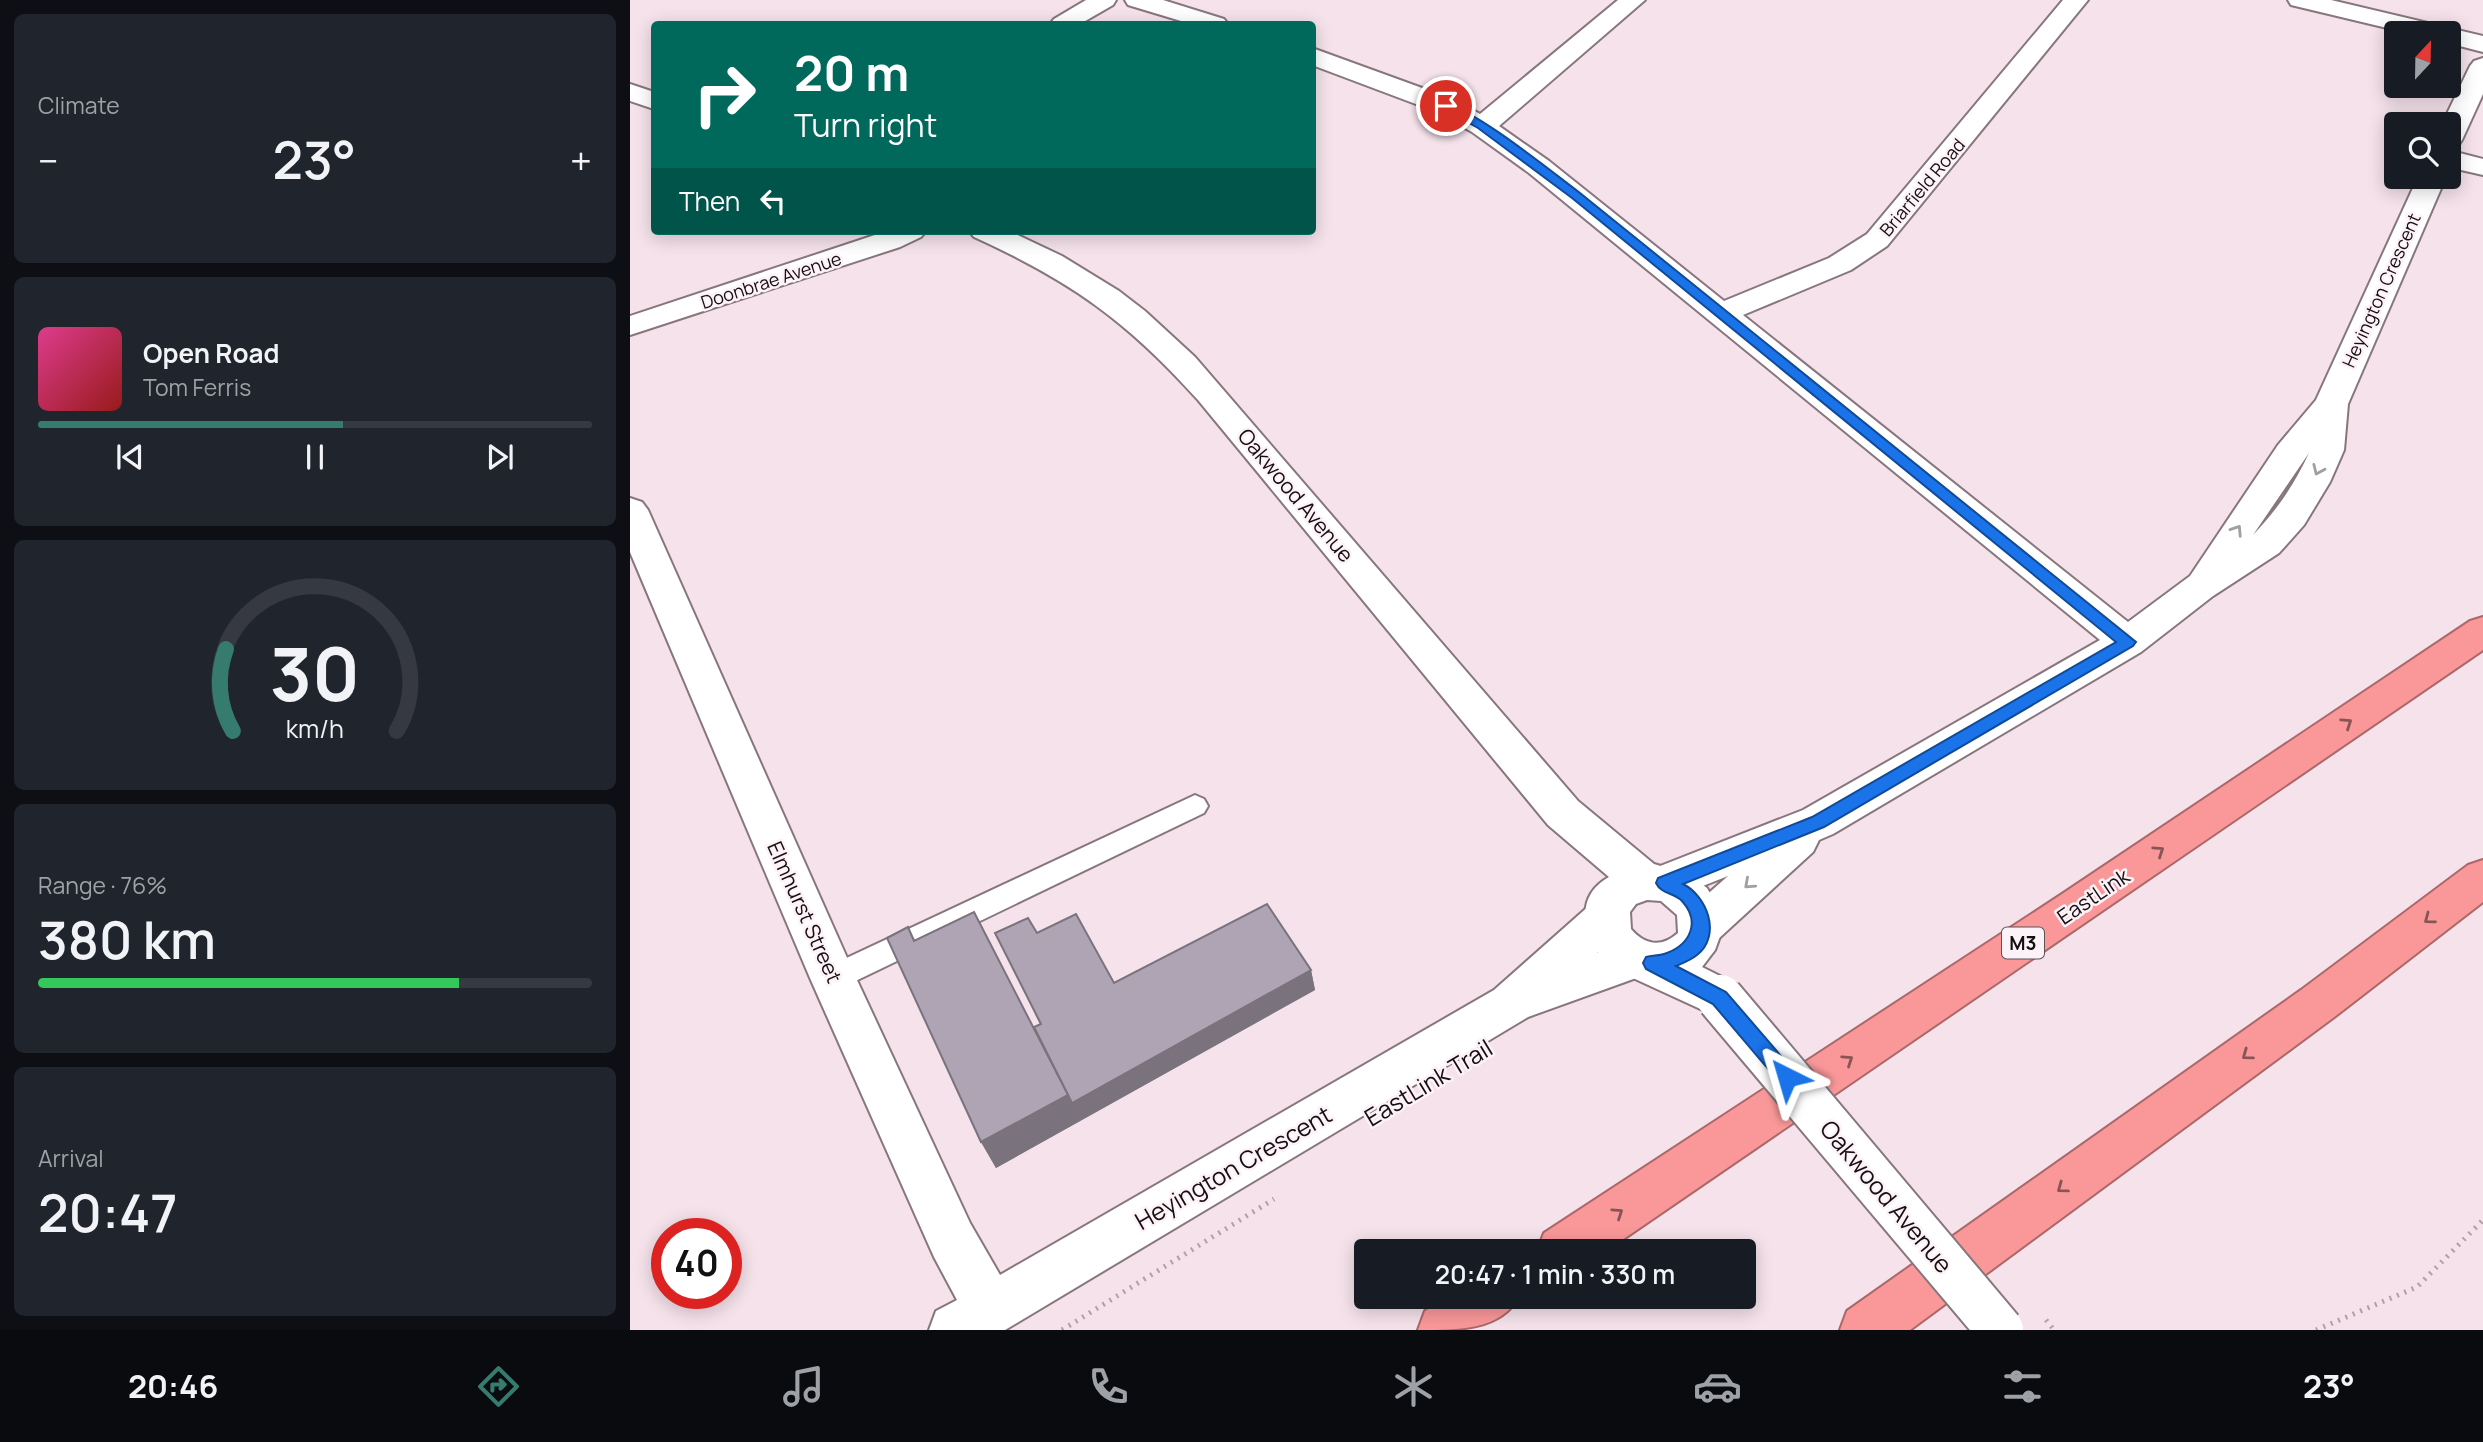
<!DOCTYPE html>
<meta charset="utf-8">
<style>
:root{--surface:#171b24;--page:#20242c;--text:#f1f3f6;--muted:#9ea1a6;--line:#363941;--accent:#367b6f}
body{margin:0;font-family:Manrope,sans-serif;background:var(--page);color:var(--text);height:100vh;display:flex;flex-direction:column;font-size:26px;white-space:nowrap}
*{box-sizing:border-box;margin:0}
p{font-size:23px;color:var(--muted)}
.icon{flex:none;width:38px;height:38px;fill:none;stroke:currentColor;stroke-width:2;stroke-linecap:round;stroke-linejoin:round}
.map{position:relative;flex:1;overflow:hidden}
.panel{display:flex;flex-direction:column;gap:14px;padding:14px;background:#0d0f14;width:630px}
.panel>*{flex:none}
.top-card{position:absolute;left:21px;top:21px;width:665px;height:214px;border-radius:7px;box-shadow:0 4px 18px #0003;background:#00695c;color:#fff;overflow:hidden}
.needle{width:46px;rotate:22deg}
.tools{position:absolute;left:1754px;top:21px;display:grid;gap:14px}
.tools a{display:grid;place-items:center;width:77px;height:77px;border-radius:7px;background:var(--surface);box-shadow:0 4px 18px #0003;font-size:35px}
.speed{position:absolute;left:21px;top:1218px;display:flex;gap:14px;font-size:35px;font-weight:700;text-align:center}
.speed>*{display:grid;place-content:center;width:91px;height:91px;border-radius:50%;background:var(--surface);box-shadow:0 4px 18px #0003;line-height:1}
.speed .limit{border:10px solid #d22;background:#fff;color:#111}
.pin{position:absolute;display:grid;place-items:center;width:60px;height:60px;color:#fff;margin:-30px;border:4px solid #fff;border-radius:50%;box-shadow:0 2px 7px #0007}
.me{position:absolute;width:77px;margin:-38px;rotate:320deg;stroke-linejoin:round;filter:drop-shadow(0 0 5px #0008)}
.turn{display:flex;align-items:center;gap:24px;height:147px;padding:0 28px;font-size:32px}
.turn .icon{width:91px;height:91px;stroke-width:2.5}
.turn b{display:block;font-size:49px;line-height:60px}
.then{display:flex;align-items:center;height:66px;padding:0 28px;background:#0003;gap:14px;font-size:26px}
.big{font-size:52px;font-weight:600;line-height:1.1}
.panel .card{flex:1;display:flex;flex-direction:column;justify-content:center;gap:10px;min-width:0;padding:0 24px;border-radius:10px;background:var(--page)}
.panel .dial{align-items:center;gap:0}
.dial svg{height:182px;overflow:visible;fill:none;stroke:var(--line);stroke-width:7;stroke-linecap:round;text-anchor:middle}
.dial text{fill:var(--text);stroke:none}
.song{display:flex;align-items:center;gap:21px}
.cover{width:84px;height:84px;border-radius:10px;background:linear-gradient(135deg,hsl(330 70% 55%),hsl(0 70% 35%))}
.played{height:7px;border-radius:4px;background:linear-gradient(90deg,var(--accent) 55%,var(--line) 55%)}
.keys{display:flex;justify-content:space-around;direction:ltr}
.heat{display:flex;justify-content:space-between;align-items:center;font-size:38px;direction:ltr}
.charge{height:10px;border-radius:5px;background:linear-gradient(90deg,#34c759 76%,var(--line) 0)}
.trip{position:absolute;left:724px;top:1239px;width:402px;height:70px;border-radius:7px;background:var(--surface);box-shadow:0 4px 18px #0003;font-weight:600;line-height:70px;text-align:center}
.tabs{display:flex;height:112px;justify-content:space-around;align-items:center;background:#090b0e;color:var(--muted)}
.tabs .icon{width:49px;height:49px}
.tabs .on{color:var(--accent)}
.tabs b{font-size:32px;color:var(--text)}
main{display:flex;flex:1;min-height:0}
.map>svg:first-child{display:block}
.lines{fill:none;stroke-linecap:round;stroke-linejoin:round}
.service-casing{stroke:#87767e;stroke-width:4}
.minor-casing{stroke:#87767e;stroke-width:4}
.tertiary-casing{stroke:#87767e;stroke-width:4}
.motorway-casing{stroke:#aa686a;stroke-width:4}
.path{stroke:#b0a1a8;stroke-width:5;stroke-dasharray:2 6;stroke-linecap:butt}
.service{fill:#fff;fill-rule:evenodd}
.minor{fill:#fff;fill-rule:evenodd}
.tertiary{fill:#fff;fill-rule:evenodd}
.motorway{fill:#fa9899;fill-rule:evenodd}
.tertiary-bridge-casing{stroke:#87767e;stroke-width:50;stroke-linecap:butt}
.path-bridge{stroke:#b0a1a8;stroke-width:5;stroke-dasharray:2 6;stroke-linecap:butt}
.tertiary-bridge{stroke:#fff;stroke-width:46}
.wall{fill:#968d9a}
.shaded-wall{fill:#7a737d}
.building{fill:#aea4b3;stroke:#7a737d;stroke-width:2}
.oneway{stroke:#a19fa0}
.oneway2{stroke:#885456}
.route{fill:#1a73e8;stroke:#114b97;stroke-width:2}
.labels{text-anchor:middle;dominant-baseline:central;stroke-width:5;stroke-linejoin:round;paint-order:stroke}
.far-street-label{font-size:18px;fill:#150f12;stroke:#fdf2f7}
.shield{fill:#fdf2f7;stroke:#5b5357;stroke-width:2}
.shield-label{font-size:19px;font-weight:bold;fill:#150f12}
.street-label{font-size:21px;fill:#150f12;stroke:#fdf2f7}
.near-street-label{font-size:24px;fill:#150f12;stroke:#fdf2f7}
</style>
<main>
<section class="panel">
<div class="card"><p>Climate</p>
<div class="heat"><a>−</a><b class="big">23°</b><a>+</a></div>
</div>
<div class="card">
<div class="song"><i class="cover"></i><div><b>Open Road</b><p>Tom Ferris</p></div></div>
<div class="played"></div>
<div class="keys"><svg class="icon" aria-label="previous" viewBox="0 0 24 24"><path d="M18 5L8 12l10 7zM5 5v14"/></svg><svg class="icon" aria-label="pause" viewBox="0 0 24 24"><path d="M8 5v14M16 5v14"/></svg><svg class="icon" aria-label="next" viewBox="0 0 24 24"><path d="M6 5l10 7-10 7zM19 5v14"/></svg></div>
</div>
<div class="card dial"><svg viewBox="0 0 100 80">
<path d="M14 69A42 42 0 1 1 86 69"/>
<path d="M14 69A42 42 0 0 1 11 33" stroke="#367b6f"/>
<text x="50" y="56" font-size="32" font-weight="700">30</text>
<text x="50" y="72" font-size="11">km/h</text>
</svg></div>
<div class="card"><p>Range · 76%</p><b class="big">380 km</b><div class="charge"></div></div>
<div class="card"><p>Arrival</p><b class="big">20:47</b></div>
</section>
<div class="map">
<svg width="1853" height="1330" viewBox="0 0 1853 1330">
<rect width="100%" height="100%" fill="#f5e2eb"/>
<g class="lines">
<g class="service-casing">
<path id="service" d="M565 795 574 799 578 806 574 813 213 987 203 990 193 987 189 978 193 969Z"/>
</g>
<g class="minor-casing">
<g id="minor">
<path d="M456 0H486L483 5 450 24H420L424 19Z"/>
<path d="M495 0H533L594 19 598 24H561L498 5Z"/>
<path d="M988 0H1015L869 126 919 161 1094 301 1199 258 1237 234 1433 0H1458L1257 246 1221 270 1113 315 1498 622 1560 576 1648 445 1686 400 1788 177H1816L1718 404 1714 450 1700 482 1674 525 1649 553 1583 596 1511 652 1203 834 1189 840 1183 852 1087 940 1071 946 1055 940 1049 927 1055 914 1098 876 1035 901 1020 896 1013 883 1020 870 1173 810 1470 640 899 173 842 132 807 112 682 65V48L825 100 850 114ZM1679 453C1664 485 1647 510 1623 535Z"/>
<path d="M1658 0H1701L1853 36V52L1818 43V33H1778L1661 5Z"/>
<path d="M1853 58V94L1832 140 1828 146 1818 148V124H1812L1840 66 1844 61Z"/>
<path d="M1818 150 1853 159V175L1818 167Z"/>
<path d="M257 231H296L291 237 270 247 0 335V316Z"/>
<path d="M0 498 12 502 18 510 226 978 340 1223 370 1275 864 990 960 905 975 899 990 905 997 918 990 931 967 953 1004 940 1020 945 1026 959 1020 973 898 1017 375 1330H299L306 1311 327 1300 304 1257 180 978 0 552Z"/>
</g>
</g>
<g class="tertiary-casing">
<g id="tertiary">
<path d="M0 84 24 92V109L0 101Z"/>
<path d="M339 231H379L432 256 489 291 515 311 565 357 948 801 1024 864 1058 874 1077 888 1089 909 1093 928 1085 950 1072 967 1106 984 1113 998 1106 1012 1090 1018 979 967C956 941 940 899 979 877L918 825 568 400C497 321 441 281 344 237ZM1017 900 1031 901 1047 915 1048 933C1031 948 1015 945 1001 929L1000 912 1006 904Z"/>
</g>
</g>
<g class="motorway-casing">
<g id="motorway">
<path d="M1853 617V650L976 1251H907L914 1233 1432 894 1840 621Z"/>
<path d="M1853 860V902L1703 1018 1280 1330H1210L1217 1311 1671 990 1838 865Z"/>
<path d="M818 1297H889C870 1330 830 1330 788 1330L795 1311Z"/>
</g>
</g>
<g class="path">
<path d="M432 1330 644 1199"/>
<path d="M1686 1330 1787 1287 1853 1220"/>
</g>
<use href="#service" class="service"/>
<use href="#minor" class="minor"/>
<use href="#tertiary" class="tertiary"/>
<use href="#motorway" class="motorway"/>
<g class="tertiary-bridge-casing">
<path id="tertiary-bridge" d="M1090 998 1370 1330"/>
</g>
<path class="path-bridge" d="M1416 1320 1424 1330"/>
<use href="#tertiary-bridge" class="tertiary-bridge"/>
</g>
<path class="wall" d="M278 927 285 940 404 1027 410 1024 365 933H407L484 983 681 970 685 990 366 1168 351 1142Z"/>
<path class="shaded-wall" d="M681 970 685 990 366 1168 351 1142 438 1095Z"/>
<g class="building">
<path d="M637 904 681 970 442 1103 404 1027 411 1024 365 933 398 918 407 933 446 914 484 983Z"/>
<path d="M344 912 438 1095 351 1142 257 938 278 927 284 941Z"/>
</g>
<defs><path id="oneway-chevron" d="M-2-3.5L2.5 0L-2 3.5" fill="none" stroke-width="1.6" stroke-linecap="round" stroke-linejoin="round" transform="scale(1.75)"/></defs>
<g class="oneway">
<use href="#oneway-chevron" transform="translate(1688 470) rotate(114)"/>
<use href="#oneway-chevron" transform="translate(1607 530) rotate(-57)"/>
<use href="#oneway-chevron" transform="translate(1119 884) rotate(138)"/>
</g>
<g class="oneway2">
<use href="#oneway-chevron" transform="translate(1717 723) rotate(-34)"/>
<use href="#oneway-chevron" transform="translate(1529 851) rotate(-34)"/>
<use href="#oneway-chevron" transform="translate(1799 919) rotate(143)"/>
<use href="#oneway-chevron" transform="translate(1617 1055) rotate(144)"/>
<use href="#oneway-chevron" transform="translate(1218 1060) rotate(-34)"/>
<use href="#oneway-chevron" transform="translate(1432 1188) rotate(144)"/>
<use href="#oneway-chevron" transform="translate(988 1213) rotate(-34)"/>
</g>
<path class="route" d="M812 104C835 101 927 176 950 193L1506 642 1503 646 1194 827 1053 884C1077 896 1092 935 1067 955 1061 960 1053 963 1046 966L1096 992 1164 1071 1167 1077 1164 1083 1157 1086 1150 1083 1083 1004 1016 969 1013 963 1016 957C1023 955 1030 956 1037 953 1060 944 1071 922 1052 901 1045 893 1031 894 1026 883L1028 878 1182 817 1486 642 942 198 848 128 812 108Z"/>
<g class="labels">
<g class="far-street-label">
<text transform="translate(1292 187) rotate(-50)">Briarfield Road</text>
<text transform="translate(141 280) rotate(-18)">Doonbrae Avenue</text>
<text transform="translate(1751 290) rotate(-66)">Heyington Crescent</text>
</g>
<rect class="shield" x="1372" y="927.5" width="42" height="31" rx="5"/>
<g class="shield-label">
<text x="1393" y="943">M3</text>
</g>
<g class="street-label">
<text transform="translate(666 495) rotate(50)">Oakwood Avenue</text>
<text transform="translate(1463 896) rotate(-34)">EastLink</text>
<text transform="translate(175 912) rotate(66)">Elmhurst Street</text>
</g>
<g class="near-street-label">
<text transform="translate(798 1082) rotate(-31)">EastLink Trail</text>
<text transform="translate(603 1167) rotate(-30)">Heyington Crescent</text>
<text transform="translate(1257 1196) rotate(50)">Oakwood Avenue</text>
</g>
</g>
</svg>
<div class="tools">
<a><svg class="needle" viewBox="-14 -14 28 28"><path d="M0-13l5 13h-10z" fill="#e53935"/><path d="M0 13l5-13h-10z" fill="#9ea1a6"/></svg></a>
<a><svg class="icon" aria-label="search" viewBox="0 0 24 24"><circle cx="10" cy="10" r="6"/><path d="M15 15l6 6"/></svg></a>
</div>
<div class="speed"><div class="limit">40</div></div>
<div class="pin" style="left:816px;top:106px;background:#d93025"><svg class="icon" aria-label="arrive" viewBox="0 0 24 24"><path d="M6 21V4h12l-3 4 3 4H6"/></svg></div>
<svg class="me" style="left:1157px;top:1077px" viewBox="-20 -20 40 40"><path d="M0-17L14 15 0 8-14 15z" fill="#1a73e8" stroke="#fff" stroke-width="4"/></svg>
<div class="trip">20:47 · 1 min · 330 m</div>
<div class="top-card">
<div class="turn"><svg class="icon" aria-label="right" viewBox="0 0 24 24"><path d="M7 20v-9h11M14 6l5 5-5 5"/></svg><div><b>20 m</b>Turn right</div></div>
<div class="then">Then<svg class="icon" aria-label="left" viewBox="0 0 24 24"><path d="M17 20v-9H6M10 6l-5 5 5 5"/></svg></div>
</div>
</div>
</main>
<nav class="tabs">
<b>20:46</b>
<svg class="icon on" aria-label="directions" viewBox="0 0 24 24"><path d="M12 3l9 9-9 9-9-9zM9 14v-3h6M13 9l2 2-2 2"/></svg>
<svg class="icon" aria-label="music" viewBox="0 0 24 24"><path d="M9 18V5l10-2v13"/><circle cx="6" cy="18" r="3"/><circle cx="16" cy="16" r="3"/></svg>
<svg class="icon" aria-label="phone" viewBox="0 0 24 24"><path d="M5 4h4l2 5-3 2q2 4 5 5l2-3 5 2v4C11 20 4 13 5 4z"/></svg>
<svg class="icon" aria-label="climate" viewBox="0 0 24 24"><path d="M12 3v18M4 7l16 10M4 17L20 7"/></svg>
<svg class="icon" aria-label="car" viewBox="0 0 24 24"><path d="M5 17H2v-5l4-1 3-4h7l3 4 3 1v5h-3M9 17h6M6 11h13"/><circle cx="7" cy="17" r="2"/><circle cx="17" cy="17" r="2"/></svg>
<svg class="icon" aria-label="filters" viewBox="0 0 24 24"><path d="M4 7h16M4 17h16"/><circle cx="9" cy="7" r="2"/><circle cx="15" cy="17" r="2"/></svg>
<b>23°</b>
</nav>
